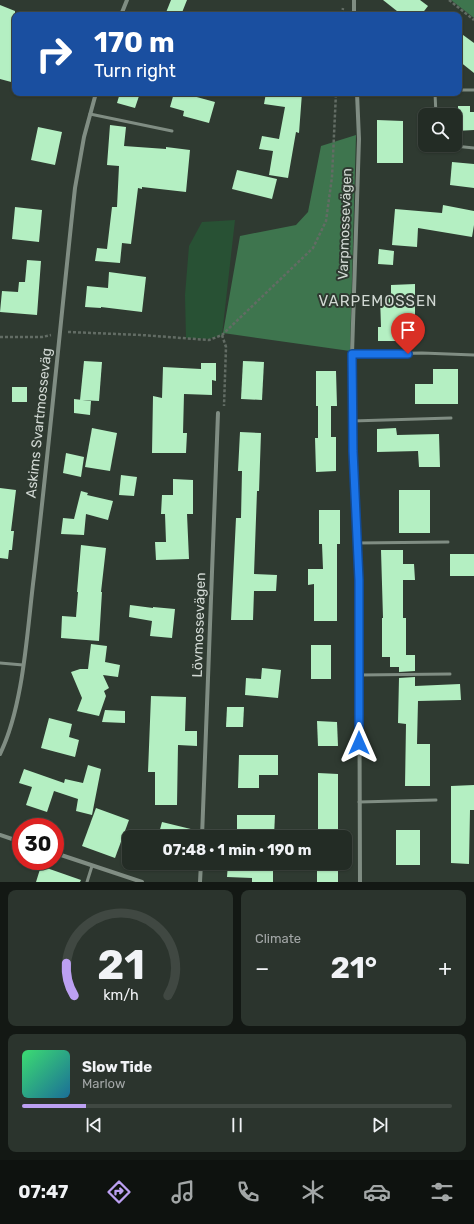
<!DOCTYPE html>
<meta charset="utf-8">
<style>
:root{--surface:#232c25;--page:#2b342d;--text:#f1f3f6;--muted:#a3a7a7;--line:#404842;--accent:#bca0f2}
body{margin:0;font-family:Rubik,sans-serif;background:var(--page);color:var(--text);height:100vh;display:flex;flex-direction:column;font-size:15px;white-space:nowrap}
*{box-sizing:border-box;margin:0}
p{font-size:13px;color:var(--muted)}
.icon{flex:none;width:22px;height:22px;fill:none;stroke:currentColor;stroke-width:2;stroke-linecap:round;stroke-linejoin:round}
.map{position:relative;height:882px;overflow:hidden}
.drawer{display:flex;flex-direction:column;gap:8px;padding:8px;background:#131814;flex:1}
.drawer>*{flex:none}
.top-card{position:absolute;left:12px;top:12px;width:450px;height:84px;border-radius:8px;box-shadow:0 1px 3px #0004,0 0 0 1px var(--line);background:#1a4fa0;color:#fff;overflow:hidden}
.controls{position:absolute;left:418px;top:108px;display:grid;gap:8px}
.controls a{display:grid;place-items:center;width:44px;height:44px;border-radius:8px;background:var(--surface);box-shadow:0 1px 3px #0004,0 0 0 1px var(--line);font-size:20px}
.speed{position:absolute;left:12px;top:818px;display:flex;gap:8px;font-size:20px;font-weight:700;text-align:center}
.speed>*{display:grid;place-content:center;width:52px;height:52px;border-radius:50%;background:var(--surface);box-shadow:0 1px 3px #0004,0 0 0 1px var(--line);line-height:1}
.speed .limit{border:6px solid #d22;background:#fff;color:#111}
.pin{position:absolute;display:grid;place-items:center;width:34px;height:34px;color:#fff;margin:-41px -17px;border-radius:50% 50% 50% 0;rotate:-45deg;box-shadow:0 0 4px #0007}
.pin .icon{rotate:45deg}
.me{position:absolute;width:44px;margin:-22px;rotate:0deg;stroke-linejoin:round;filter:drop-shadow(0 0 3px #0008)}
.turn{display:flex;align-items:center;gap:14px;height:84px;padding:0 16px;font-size:18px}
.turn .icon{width:52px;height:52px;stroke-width:2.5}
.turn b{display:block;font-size:28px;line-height:34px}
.big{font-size:30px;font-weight:700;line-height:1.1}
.drawer .card{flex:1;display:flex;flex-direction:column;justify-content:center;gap:6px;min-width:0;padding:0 14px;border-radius:8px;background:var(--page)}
.drawer .dial{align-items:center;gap:0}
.dial svg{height:104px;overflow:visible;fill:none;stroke:var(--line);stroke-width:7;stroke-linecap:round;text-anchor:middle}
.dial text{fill:var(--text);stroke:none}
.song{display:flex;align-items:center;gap:12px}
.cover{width:48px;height:48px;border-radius:6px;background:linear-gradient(135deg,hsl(140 70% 55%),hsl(200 70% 35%))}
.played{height:4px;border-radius:2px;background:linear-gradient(90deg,var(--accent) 15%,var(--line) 15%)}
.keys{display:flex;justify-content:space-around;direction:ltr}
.heat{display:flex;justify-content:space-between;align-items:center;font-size:22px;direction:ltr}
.drawer .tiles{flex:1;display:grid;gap:8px;grid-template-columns:1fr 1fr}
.card:last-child{grid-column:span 2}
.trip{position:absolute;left:122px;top:830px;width:230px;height:40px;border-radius:8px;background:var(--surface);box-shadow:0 1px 3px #0004,0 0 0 1px var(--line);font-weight:700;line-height:40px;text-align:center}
.tab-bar{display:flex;height:64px;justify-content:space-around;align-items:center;background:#0e120f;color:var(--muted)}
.tab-bar .icon{width:28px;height:28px}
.tab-bar .on{color:var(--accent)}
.tab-bar b{font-size:18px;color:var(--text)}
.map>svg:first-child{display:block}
.green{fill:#285134}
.forest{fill:#3e754e}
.building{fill:#b4efc2}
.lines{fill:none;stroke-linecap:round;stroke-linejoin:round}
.path{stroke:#626c64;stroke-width:2.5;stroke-dasharray:3 2;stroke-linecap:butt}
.service{stroke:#808d83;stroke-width:3}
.minor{stroke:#808d83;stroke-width:4}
.route-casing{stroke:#114b97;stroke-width:10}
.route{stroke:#1a73e8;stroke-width:7}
.labels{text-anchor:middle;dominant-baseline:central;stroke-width:4;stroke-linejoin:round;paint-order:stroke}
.street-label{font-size:14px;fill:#d1d8d3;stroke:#2f3a31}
.neighbourhood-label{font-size:15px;letter-spacing:1px;fill:#d1d8d3;stroke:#2f3a31}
</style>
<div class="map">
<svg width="474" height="882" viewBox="0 0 474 882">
<rect width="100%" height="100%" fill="#2f3a31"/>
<path class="green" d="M235 220 222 335 209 339 186 338 185 295 189 246 202 222Z"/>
<g class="forest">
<path d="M451 0H474V18Z"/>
<path d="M356 135 350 351 223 333 240 236 296 225 308 212 321 146Z"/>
</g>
<g class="building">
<path d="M171 0H187L181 15H165Z"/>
<path d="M383 0H420L428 6 421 15H402Z"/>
<path d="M0 5 15 11V83L0 79Z"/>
<path d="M459 32 474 43V73L459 61Z"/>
<path d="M120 93H140L135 108 117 103Z"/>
<path d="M174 93H182L215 102 209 123 183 116 184 111 170 107Z"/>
<path d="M266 93H302L299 133 296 132 288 178 269 175 273 151 259 149 262 136 279 139 285 107 264 104Z"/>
<path d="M458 106H470V112H474V130L455 131V113H458Z"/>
<path d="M377 120 403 121V163H377Z"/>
<path d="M110 125 126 127 124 146 166 149V147L190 150 186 192 142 187V189L138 188 131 244 122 243 120 263 95 261 97 248 107 249 112 207H117L119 166 107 165Z"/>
<path d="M38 127 62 132 55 165 31 160Z"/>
<path d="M452 162 474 164V188L450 185Z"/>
<path d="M237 170 277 179 272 199 232 189Z"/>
<path d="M443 205 474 211V225L472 237 418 228 417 247 392 245 395 209 442 213Z"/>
<path d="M15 207 42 210 39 242 12 239Z"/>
<path d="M379 249 394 251 393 265 378 264Z"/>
<path d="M27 260 41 261 37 315 0 312 2 291 18 292 19 282H25Z"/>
<path d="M109 272 146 277 142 312 101 307V308L85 307 87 286 108 288Z"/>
<path d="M415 284V320H396V341H378V327H381L380 297H391V285Z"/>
<path d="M84 361 102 362 99 401 80 400Z"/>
<path d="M243 361 264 362 262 400 241 399Z"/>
<path d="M201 363H216V381L212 380V395L184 394 183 433H187L186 453H152L153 396 162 398 163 367 201 369Z"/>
<path d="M433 369H458V404H415V384H433Z"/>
<path d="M316 371H336L337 406H331V437H336V471L316 472 315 438H318V406H316Z"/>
<rect x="12" y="387" width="15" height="15"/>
<path d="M74 399 91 401 90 415 74 413Z"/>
<path d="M92 428 117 433 110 471 85 467Z"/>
<path d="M396 428 397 435 439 434 440 467H419L418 451 377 452V429Z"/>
<path d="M240 432 261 433 259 491H257L254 574 277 575 276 591H254L253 620H231L236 518H241L242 471H238Z"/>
<path d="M66 453 84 457 81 477 63 473Z"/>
<path d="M121 475 137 477 134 496 119 495Z"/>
<path d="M173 479 193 480V514H187L189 559 156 560 155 542H166L165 514H161L162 495H173Z"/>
<path d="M0 488 16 490 11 531H14L12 550H9L8 559 0 558Z"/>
<rect x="399" y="490" width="31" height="43"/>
<path d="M81 491 88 493 87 495 113 501 108 520 86 514 84 535 61 534 63 518 74 519Z"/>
<path d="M319 510H340V544H337V621H314V584L308 585V569H323L322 544H319Z"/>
<path d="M81 545 106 548 101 592H102L99 641 61 638 62 616 76 617 78 592H77Z"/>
<path d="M381 550H403V564H414L415 580H403V618H406V655H415V671L399 672V667H390V657H382V618H383Z"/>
<rect x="450" y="554" width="24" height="22"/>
<path d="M130 605 153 608V607L175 609 172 638 150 636 152 621 129 617Z"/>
<path d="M91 644 107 646 105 662 120 665 118 677 103 675 109 688 104 691 106 696 99 716 77 711 82 698 71 672 80 669H88Z"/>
<rect x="311" y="645" width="20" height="34"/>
<path d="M262 668 281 670 278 698 245 695 246 678 261 679Z"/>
<path d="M415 677V686L460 684 461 700 418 701 417 744H430V786H405L406 724 398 723 399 678Z"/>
<path d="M151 696 186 697 185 731H197V746L178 745 177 805H155V772H148Z"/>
<path d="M227 707H244L243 727H226Z"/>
<path d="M105 710 125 711V723L102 722Z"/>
<path d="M49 718 72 724 69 737 79 740 75 757 41 748Z"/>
<path d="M317 721 337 722 338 746H318Z"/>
<path d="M239 755H278V775H259V788H238Z"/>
<path d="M88 765 101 769 92 815 76 811 78 799 54 791 47 812 26 805 32 787 19 783 24 769 64 783 65 779 83 783Z"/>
<path d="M318 773 338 774V837H318Z"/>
<path d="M474 785V810H470L469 864 451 863V786Z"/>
<path d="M96 808 129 820 115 858 82 846Z"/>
<path d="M237 815H275L274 836 237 835Z"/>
<path d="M162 822 199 831V837H158Z"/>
<rect x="396" y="830" width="24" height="35"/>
<path d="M228 863H273V882H252V878L227 877Z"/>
<rect x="317" y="863" width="21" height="19"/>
<path d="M41 866 81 880 80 882H36Z"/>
</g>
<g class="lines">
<g class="path">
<path d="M449 0 474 20"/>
<path d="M342 15 343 8"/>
<path d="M68 332 141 335 209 340 222 335 313 248 326 221 332 177 336 93"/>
<path d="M222 335 226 347 224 406"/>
<path d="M0 337H42L51 335"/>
</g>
<g class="service">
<path d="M459 90H474"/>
<path d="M435 93 436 115"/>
<path d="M357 95 386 93"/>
<path d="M90 114 172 131"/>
<path d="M445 145 474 148"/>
<path d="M352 354 422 353 474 355"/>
<path d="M352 421 451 418"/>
<path d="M358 543 448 542"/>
<path d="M0 663 23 665"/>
<path d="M359 675 450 674"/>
<path d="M359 802 436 800"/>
<path d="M87 882 92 866"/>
</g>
<g class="minor">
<path d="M354 0V15"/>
<path d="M121 15 127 0"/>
<path d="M357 93 359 139 352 354 353 451 359 580 360 882"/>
<path d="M0 754C24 705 27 630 34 576 49 447 61 317 75 188L84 137 96 93"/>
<path d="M0 835 21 842"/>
<path d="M202 837 218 413"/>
<path d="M55 853 142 882"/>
<path d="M200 882 201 863"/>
</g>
</g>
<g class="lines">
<g class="route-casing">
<path id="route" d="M359 743V580L353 451 352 354H408"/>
</g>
<use href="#route" class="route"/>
</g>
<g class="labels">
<g class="street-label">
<text transform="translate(345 224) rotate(-88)">Varpmossevägen</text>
<text transform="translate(39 423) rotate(-84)">Askims Svartmosseväg</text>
<text transform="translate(199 625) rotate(-88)">Lövmossevägen</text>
</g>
<g class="neighbourhood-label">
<text x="378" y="301">VARPEMOSSEN</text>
</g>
</g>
</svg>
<div class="controls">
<a><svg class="icon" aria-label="search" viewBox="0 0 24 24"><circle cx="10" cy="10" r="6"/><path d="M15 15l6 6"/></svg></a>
</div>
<div class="speed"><div class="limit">30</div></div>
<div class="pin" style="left:408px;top:354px;background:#d93025"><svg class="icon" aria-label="arrive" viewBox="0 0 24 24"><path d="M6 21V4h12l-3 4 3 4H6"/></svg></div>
<svg class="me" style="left:359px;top:743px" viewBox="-20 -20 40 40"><path d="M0-17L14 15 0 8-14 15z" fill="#1a73e8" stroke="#fff" stroke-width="4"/></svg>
<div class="trip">07:48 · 1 min · 190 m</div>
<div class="top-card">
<div class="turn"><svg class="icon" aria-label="right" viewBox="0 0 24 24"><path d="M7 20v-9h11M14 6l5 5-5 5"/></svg><div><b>170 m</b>Turn right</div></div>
</div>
</div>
<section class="drawer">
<div class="tiles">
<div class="card dial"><svg viewBox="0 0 100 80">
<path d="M14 69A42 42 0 1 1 86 69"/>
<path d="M14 69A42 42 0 0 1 8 44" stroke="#bca0f2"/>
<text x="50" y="56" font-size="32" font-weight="700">21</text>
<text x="50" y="72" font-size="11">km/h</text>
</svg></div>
<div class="card"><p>Climate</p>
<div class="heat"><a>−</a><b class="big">21°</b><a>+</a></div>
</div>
<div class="card">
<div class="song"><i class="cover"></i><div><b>Slow Tide</b><p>Marlow</p></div></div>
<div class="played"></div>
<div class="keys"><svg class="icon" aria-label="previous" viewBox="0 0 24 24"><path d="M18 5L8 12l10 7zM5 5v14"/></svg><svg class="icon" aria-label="pause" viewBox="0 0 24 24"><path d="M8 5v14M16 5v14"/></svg><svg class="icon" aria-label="next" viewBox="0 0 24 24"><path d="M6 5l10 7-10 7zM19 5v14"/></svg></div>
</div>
</div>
</section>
<nav class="tab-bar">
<b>07:47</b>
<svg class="icon on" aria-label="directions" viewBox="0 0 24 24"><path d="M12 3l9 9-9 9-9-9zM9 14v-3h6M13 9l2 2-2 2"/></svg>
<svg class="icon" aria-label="music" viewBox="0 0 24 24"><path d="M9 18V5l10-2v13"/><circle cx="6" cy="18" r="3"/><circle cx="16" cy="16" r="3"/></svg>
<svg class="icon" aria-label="phone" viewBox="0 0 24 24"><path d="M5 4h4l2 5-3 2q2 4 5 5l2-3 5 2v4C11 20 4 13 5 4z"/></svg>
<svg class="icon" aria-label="climate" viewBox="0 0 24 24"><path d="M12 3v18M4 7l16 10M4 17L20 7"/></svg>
<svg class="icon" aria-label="car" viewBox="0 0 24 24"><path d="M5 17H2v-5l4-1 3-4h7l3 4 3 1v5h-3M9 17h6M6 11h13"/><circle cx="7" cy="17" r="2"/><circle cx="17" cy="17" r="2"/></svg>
<svg class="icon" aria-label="filters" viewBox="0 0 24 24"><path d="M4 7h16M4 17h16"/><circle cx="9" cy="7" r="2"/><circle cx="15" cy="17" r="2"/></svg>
</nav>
